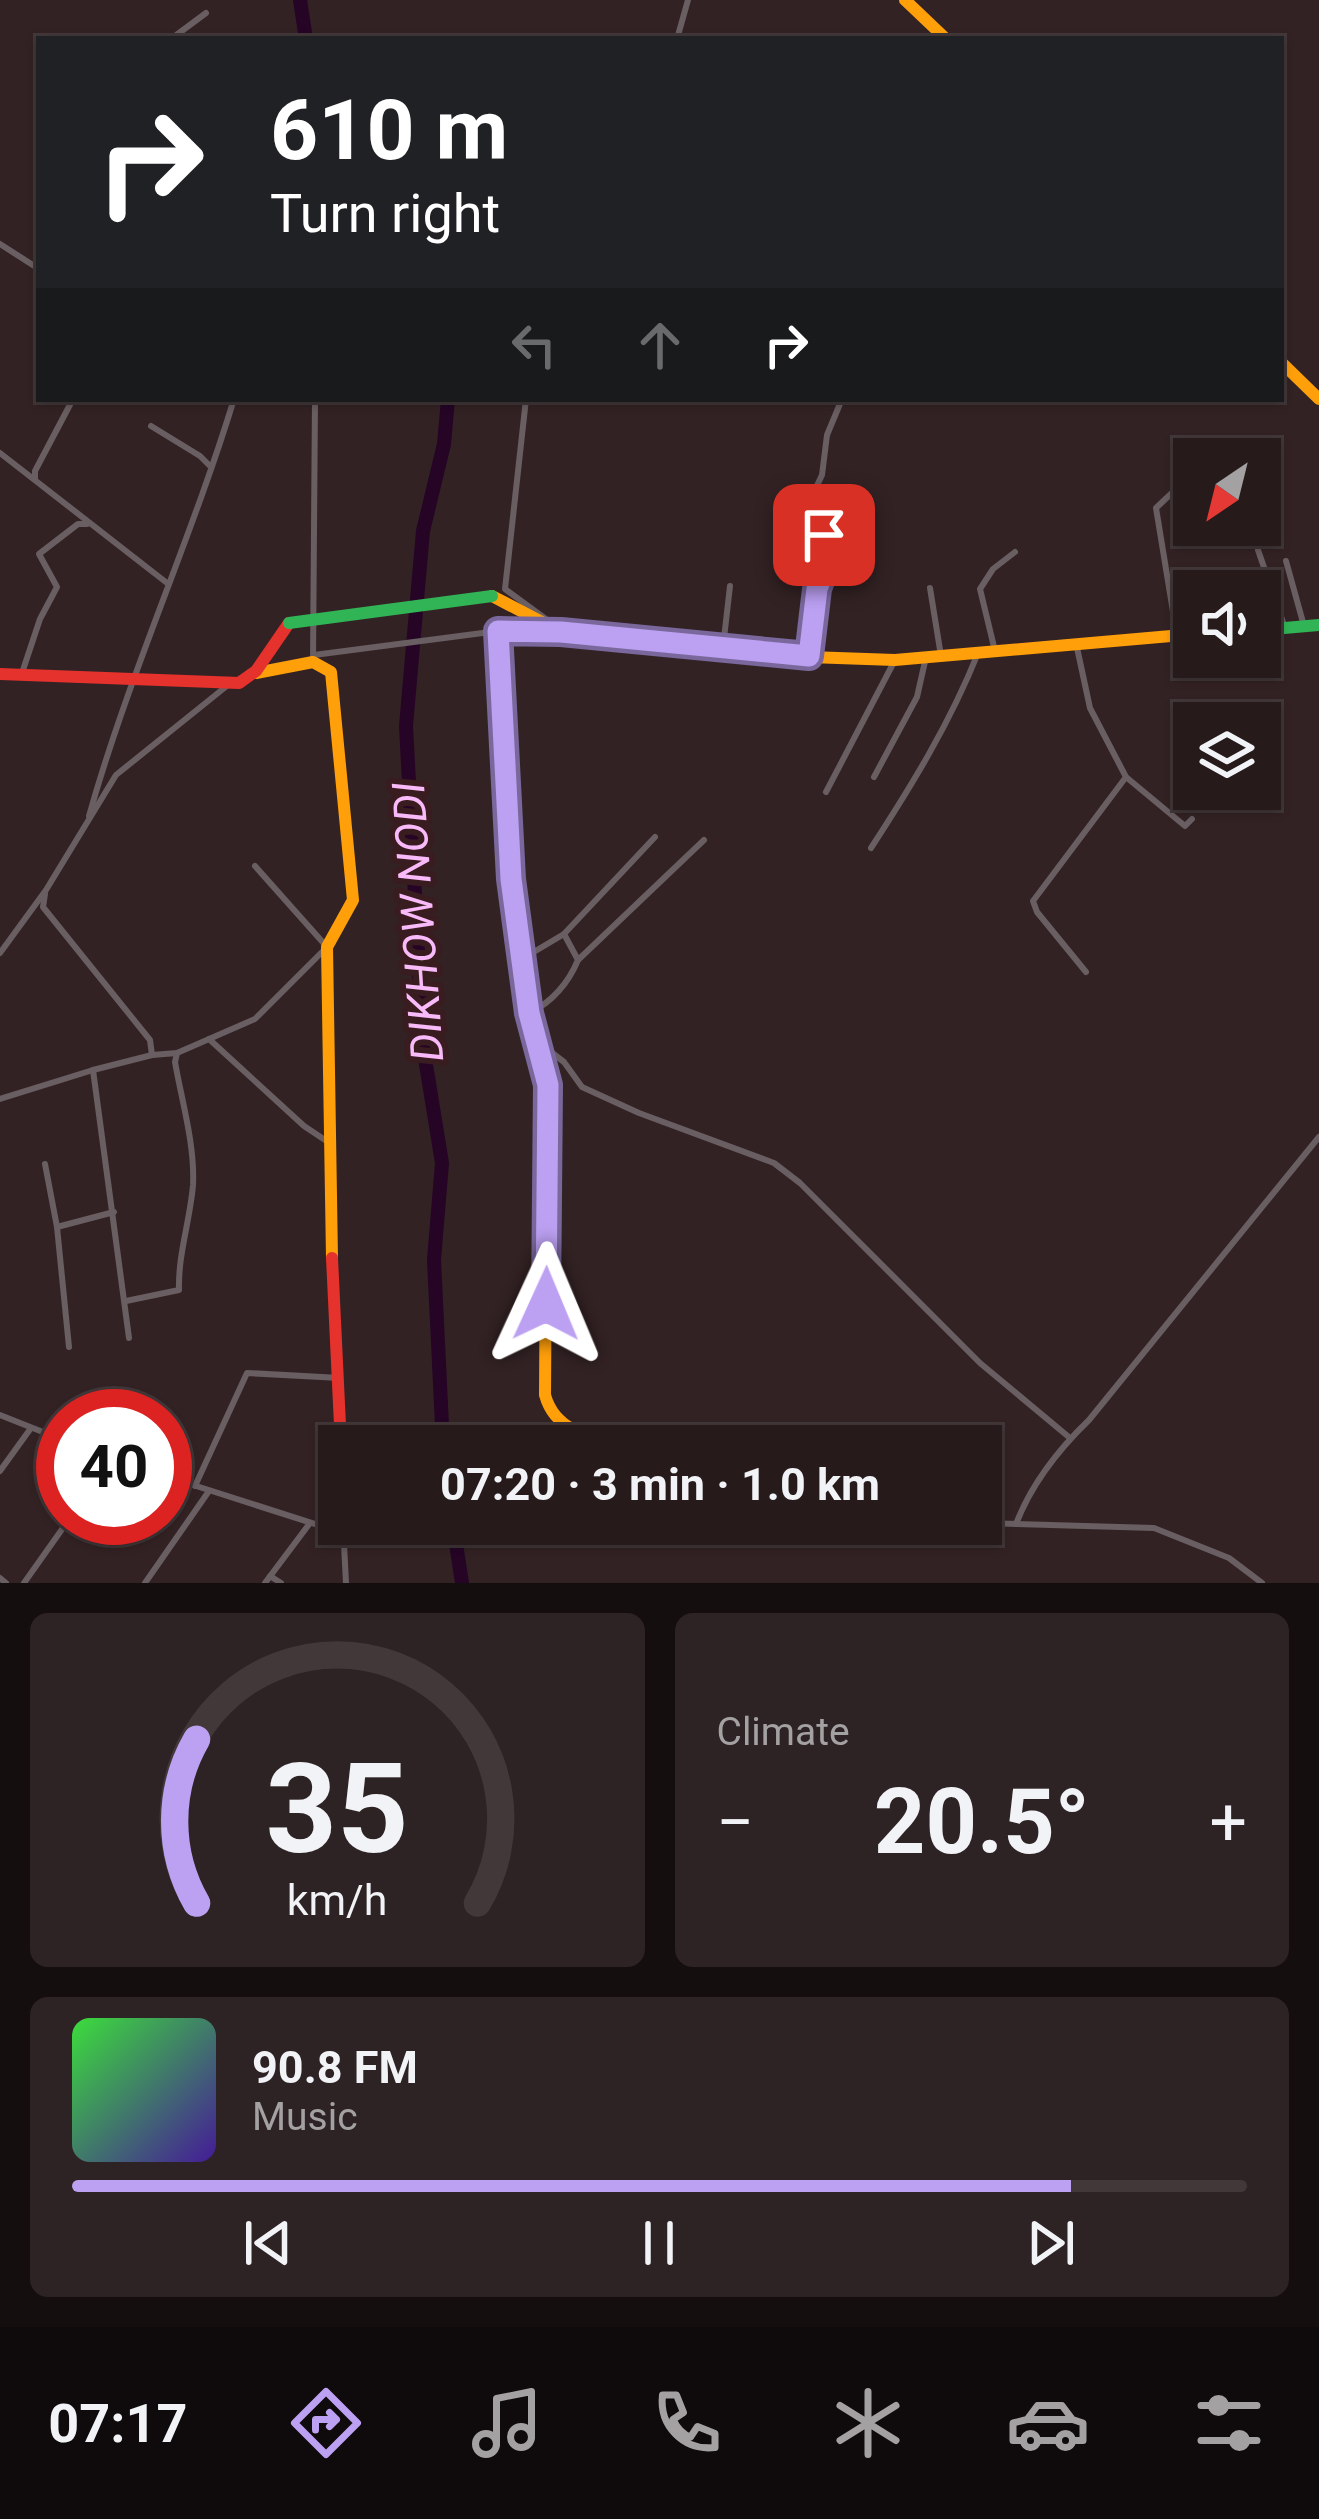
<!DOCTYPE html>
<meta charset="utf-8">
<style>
:root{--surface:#261a1b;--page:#2e2324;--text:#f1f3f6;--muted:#a4a1a3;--line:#42383a;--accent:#bca0f2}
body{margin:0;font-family:Roboto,sans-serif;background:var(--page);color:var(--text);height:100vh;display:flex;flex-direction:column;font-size:45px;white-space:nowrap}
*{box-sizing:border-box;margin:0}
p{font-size:39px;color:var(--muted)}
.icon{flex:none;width:66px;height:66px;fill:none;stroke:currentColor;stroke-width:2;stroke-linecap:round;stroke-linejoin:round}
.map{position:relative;height:1583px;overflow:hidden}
.side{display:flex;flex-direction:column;gap:30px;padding:30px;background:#150e0f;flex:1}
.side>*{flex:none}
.hud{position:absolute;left:36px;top:36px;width:1248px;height:366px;border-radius:0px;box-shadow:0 3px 9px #0004,0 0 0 3px var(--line);background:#202124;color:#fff;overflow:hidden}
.needle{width:78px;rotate:215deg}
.tools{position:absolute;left:1173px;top:438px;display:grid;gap:24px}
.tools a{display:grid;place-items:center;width:108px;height:108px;border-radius:0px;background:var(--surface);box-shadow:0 3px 9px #0004,0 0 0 3px var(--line);font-size:60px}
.speed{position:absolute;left:36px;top:1389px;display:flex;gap:24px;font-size:60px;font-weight:700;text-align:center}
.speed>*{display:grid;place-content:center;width:156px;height:156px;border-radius:50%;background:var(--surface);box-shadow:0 3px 9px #0004,0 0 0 3px var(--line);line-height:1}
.speed .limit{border:18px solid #d22;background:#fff;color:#111}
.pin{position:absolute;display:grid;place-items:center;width:102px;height:102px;color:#fff;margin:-51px;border-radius:24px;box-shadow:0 6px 18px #0006}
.me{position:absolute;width:132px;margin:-66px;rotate:1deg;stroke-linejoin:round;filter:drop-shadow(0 0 9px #0008)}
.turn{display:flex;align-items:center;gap:42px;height:252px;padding:0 36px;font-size:54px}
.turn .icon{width:156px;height:156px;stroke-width:2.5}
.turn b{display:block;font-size:84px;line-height:102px}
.lanes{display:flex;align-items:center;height:114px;padding:0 36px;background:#0003;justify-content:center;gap:60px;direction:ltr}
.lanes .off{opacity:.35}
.big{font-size:90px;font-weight:700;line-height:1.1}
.side .widget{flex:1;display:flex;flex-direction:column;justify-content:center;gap:18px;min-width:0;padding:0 42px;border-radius:18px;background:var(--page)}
.side .dial{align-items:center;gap:0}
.dial svg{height:312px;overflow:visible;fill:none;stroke:var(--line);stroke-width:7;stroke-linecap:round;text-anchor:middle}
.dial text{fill:var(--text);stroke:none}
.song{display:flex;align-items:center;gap:36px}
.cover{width:144px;height:144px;border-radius:18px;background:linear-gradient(135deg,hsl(120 70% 55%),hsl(260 70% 35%))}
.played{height:12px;border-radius:6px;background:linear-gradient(90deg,var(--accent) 85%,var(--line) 85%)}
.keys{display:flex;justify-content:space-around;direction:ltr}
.heat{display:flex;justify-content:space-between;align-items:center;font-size:66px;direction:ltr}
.side .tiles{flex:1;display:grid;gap:30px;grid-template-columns:1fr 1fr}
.widget:last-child{grid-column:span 2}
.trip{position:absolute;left:318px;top:1425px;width:684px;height:120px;border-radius:0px;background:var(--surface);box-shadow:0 3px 9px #0004,0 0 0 3px var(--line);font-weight:700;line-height:120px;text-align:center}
.tab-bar{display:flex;height:192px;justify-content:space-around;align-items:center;background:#0f0a0b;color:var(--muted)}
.tab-bar .icon{width:84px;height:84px}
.tab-bar .current{color:var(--accent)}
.tab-bar b{font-size:54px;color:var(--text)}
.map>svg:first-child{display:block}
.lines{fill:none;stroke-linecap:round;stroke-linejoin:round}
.river{stroke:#250426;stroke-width:14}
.street{stroke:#695e62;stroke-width:6}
.fast{stroke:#30b455;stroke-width:12}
.slow{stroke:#ff9f0a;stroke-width:12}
.jam{stroke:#e5322d;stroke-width:12}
.fast-bridge{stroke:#30b455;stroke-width:12}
.route-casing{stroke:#7a689d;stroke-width:30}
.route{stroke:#bca0f2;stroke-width:21}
.labels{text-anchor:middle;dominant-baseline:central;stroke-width:12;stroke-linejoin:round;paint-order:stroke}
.water-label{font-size:45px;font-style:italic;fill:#f8baf8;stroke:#391c1f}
</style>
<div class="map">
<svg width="1319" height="1583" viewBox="0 0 1319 1583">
<rect width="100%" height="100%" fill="#332224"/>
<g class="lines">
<g class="river">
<path d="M300 0 306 39"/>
<path d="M443 1446 434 1260 442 1163 423 1046 406 726 423 531 444 444 448 399"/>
<path d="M453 1524 462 1583"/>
</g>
<g class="street">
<path d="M171 39 206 13"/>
<path d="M677 39 688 0"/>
<path d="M0 244 39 269"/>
<path d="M526 399 505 589 554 625"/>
<path d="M151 426 200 456 211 467"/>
<path d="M0 453 167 583"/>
<path d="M35 479V471L73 399"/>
<path d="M1174 491 1156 508 1177 636"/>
<path d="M1258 550 1285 628"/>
<path d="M1286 561 1304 626"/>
<path d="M930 588 941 656"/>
<path d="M1076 643 1090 708 1126 777 1033 901 1037 912 1086 972"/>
<path d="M723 647 730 586"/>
<path d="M995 651 980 589 993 569 1015 552"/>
<path d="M314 655 498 631"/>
<path d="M809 657 817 589 827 561 813 494 822 475 827 435 842 399"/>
<path d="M313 662 315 399"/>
<path d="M22 673 40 619 57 587 39 554 78 524H87"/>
<path d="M874 777 917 697 926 657"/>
<path d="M1126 777 1185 826 1192 819"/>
<path d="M826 792 895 660"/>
<path d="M89 816C129 674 191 540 234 399"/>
<path d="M871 848C912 785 950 723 978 653"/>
<path d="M45 894 43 907 150 1040 152 1055"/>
<path d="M0 953 46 890 116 775 228 685"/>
<path d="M522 959 564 934"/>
<path d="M578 960 704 840"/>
<path d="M530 1013C553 1001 568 984 578 960L564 934 655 837"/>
<path d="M209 1039 304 1126 328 1142"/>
<path d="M538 1042 564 1062 582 1087 639 1113 774 1163 800 1183 980 1363 1070 1438"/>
<path d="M93 1070 129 1338"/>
<path d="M0 1099 93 1070 152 1055 177 1053 255 1019 327 947 255 866"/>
<path d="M45 1164 57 1227"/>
<path d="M126 1301 179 1290C178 1254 190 1221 193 1185 195 1145 182 1102 175 1062L177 1053"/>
<path d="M69 1347 57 1227 114 1212"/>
<path d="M0 1415 63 1440"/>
<path d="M0 1471 31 1428"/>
<path d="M165 1476 343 1533"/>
<path d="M195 1486 247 1373 340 1378"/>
<path d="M981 1523 1154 1528 1229 1558 1262 1583"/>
<path d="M343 1524 346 1583"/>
<path d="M865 1524 874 1529 966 1524"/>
<path d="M1016 1524C1031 1485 1060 1448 1089 1420L1319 1137"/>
<path d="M270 1576 281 1583"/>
<path d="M0 1578 6 1583"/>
<path d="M24 1583 70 1518"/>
<path d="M145 1583 209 1491"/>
<path d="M265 1583 310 1523"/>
</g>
<g class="fast">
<path d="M1260 630 1319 625"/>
<path d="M533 1029 510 879 498 631 561 632"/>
</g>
<g class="slow">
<path d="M905 0 946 39"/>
<path d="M1281 362 1319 399"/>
<path d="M492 596 561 632 809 657 895 660 1194 634"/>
<path d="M256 673 313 662 331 672 353 900 327 947 332 1258"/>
<path d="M533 1029 547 1085 545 1395C557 1438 601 1437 638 1446"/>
</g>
<g class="jam">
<path d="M0 674 239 683 256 671 289 623"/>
<path d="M332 1258 341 1446"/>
</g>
<path class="fast-bridge" d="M289 623 492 596"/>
</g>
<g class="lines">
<g class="route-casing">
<path id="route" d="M546 1304 548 1085 529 1013 511 879 498 631 561 632 809 656 817 589 827 561 824 535"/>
</g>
<use href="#route" class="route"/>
</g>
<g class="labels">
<g class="water-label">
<text transform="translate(418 922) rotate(-94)">DIKHOW NODI</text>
</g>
</g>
</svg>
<div class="tools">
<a><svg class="needle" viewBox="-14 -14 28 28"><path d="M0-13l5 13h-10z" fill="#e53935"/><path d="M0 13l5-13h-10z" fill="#a4a1a3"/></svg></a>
<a><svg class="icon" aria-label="sound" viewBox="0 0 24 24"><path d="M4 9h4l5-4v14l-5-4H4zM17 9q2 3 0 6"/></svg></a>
<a><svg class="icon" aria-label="layers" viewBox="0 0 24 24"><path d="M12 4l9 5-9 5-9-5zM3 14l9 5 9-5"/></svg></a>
</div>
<div class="speed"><div class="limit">40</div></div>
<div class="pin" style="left:824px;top:535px;background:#d93025"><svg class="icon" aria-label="arrive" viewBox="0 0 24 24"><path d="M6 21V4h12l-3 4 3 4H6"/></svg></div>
<svg class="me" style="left:546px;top:1304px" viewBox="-20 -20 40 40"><path d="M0-17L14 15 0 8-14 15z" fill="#bca0f2" stroke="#fff" stroke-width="4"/></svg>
<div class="trip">07:20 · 3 min · 1.0 km</div>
<div class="hud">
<div class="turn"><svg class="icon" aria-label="right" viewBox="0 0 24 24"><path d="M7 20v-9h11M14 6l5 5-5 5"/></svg><div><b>610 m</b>Turn right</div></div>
<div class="lanes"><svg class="icon off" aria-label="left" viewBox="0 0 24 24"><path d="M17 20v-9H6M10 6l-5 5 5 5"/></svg><svg class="icon off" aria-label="ahead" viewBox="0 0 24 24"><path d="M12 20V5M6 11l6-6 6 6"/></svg><svg class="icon" aria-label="right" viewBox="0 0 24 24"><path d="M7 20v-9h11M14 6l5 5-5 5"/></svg></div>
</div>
</div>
<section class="side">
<div class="tiles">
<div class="widget dial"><svg viewBox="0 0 100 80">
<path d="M14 69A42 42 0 1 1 86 69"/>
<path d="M14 69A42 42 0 0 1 14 27" stroke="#bca0f2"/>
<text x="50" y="56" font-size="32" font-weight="700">35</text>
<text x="50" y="72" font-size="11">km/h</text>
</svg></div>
<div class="widget"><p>Climate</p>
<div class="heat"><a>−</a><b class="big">20.5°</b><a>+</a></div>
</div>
<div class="widget">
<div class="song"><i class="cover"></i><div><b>90.8 FM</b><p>Music</p></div></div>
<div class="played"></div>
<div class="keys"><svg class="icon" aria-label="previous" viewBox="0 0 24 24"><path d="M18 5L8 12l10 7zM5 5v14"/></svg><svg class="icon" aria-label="pause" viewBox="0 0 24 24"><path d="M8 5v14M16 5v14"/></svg><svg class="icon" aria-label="next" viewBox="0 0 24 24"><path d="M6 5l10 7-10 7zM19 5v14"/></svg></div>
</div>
</div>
</section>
<nav class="tab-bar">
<b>07:17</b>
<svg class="icon current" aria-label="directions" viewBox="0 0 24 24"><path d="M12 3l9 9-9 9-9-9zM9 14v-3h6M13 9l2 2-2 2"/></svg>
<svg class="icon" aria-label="music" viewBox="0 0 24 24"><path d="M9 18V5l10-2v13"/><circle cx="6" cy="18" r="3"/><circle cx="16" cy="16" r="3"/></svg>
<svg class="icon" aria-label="phone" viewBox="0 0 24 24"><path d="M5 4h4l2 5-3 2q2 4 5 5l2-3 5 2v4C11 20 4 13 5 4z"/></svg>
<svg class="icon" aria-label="climate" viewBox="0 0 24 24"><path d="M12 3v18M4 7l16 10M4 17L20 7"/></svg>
<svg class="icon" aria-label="car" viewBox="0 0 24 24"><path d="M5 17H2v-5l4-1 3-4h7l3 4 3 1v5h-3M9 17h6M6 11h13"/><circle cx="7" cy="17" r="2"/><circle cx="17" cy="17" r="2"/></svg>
<svg class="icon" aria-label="filters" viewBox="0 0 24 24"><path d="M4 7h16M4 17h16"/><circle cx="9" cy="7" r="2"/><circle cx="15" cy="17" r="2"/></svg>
</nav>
